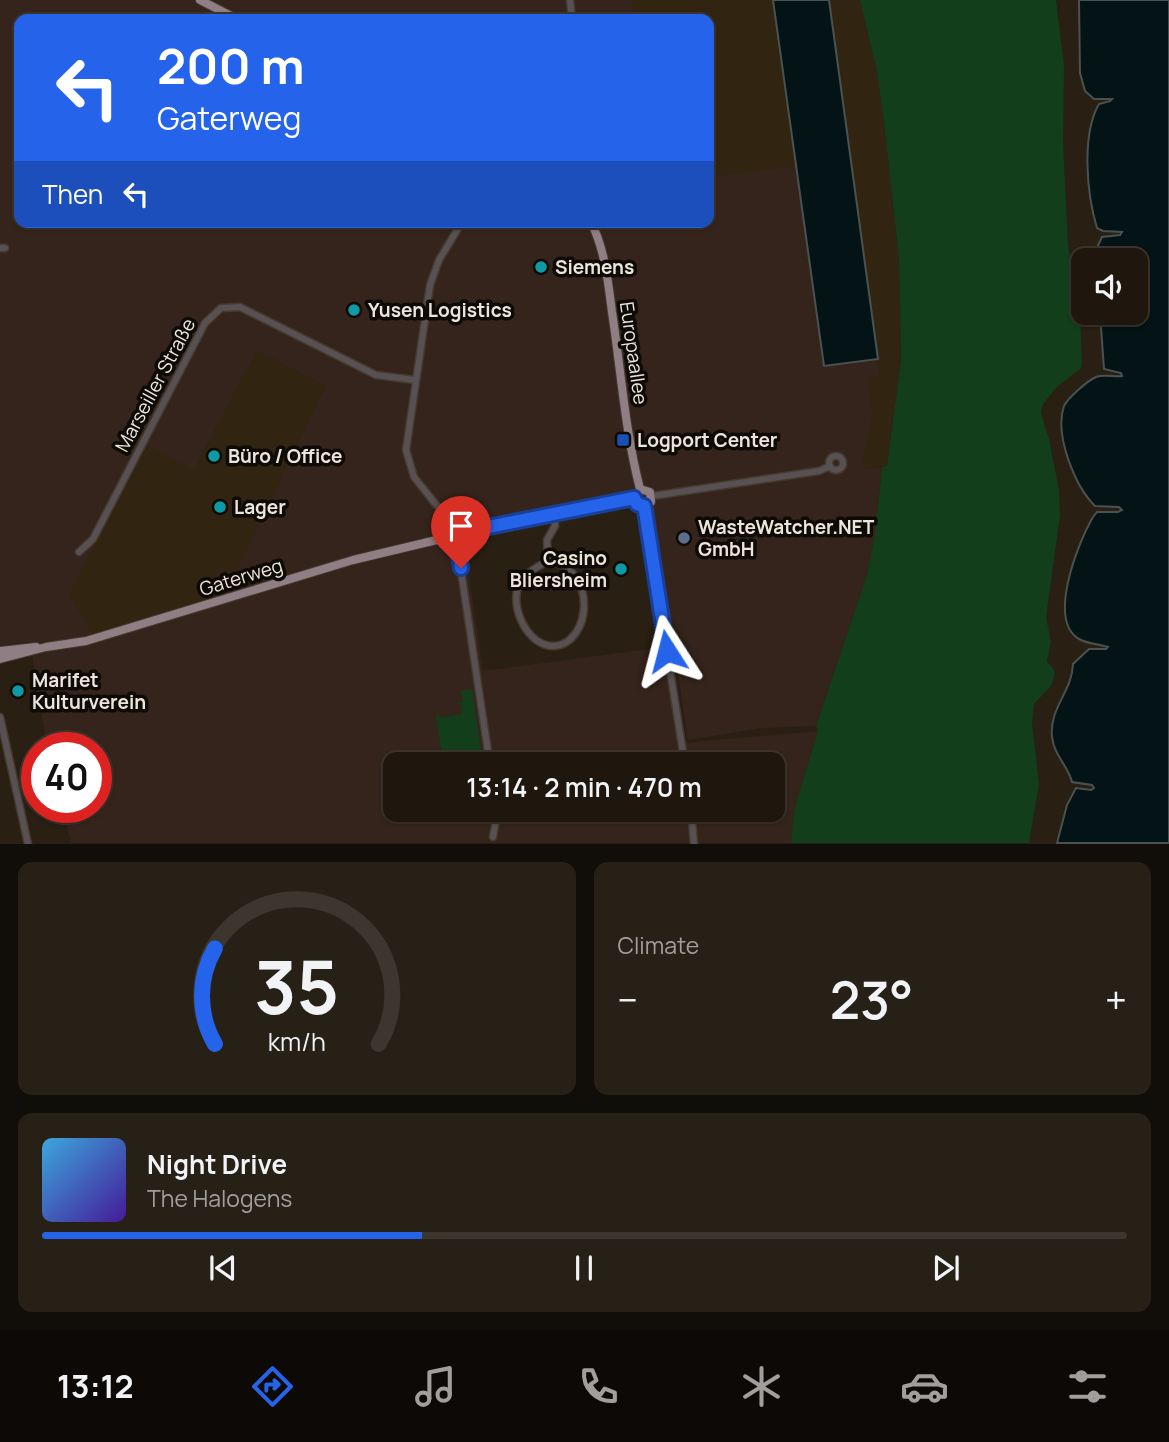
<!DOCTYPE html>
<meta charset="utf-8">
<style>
:root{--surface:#1f170e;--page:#272017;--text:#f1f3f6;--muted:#a19f9e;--line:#3c362e;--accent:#2563eb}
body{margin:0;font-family:Manrope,sans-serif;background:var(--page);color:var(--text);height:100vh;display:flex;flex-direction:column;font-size:26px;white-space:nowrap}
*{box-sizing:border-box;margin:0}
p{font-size:23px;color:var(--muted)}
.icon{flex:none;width:38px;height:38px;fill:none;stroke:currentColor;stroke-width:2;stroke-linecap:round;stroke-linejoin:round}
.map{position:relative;height:844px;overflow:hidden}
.details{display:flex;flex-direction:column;gap:18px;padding:18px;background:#110d08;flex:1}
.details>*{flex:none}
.banner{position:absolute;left:14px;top:14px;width:700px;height:214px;border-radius:14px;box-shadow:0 2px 5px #0004,0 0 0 2px var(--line);background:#2563eb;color:#fff;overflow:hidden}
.controls{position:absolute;left:1071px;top:248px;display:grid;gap:14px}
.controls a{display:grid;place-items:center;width:77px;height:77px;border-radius:14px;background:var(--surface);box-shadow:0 2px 5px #0004,0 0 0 2px var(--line);font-size:35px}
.speed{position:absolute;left:21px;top:732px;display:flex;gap:14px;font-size:35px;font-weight:700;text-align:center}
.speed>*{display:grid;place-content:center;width:91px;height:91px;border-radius:50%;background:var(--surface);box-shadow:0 2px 5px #0004,0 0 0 2px var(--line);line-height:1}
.speed .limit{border:10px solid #d22;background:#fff;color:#111}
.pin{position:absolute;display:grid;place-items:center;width:60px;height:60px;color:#fff;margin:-72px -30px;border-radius:50% 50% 50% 0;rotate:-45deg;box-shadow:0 0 7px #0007}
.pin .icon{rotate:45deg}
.me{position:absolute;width:77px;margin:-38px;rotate:351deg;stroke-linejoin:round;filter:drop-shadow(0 0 5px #0008)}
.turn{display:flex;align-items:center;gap:24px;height:147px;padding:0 28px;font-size:32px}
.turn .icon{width:91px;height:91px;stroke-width:2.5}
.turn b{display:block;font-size:49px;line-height:60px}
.then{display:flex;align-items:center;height:66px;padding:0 28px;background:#0003;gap:14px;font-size:26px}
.big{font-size:52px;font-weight:600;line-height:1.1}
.details .widget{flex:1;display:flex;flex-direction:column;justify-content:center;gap:10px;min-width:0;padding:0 24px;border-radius:14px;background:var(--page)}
.details .dial{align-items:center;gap:0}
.dial svg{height:182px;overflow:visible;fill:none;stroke:var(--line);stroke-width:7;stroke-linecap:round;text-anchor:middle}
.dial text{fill:var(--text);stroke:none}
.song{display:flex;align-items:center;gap:21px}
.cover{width:84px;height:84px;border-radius:10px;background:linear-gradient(135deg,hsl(200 70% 55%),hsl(260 70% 35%))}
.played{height:7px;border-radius:4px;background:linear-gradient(90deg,var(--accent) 35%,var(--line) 35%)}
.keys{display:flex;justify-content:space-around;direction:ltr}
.heat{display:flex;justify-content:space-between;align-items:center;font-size:38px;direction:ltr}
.details .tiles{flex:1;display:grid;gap:18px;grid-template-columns:1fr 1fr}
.widget:last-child{grid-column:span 2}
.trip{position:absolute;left:383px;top:752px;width:402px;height:70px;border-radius:14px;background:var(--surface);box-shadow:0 2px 5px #0004,0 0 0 2px var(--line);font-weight:600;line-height:70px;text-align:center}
.tab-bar{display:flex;height:112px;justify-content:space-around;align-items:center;background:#0c0906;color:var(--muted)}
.tab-bar .icon{width:49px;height:49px}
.tab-bar .selected{color:var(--accent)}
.tab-bar b{font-size:32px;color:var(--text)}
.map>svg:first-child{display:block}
.commercial{fill:#35241c;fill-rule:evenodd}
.built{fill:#312410}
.green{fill:#123e1b}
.water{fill:#041315;stroke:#4a5251;stroke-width:2}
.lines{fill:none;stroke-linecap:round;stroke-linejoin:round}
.minor-casing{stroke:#443b2e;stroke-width:9}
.major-casing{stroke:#443b2e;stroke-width:10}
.minor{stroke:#585053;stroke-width:6}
.major{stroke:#8f7e84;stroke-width:8}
.route-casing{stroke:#184099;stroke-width:18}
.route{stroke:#2563eb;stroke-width:12}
.culture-dot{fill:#0f9aa8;stroke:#0e0a05;stroke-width:2.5}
.transit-dot{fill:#1a4fb4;stroke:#0e0a05;stroke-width:2.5}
.service-dot{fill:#5c6f8a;stroke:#0e0a05;stroke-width:2.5}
.labels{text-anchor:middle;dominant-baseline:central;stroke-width:7;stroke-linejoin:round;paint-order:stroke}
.poi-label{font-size:19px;font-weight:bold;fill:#ece5dc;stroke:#0e0a05;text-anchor:start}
.street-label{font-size:19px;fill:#ece5dc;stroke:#0e0a05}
</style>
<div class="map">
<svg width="1169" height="844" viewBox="0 0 1169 844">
<rect width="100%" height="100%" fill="#291f12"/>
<path class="commercial" d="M0 0H774L825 366 878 359 880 376 863 469 882 467 875 533 867 575 816 726 762 728 688 740 672 634 662 635 639 510 633 506 464 542 483 671 664 647 682 743 818 731 794 810 791 843H71L62 807H96V747H47L30 642 0 645ZM19 19H709V222H19ZM396 765H774V810H396Z"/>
<g class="built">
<path d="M632 0H773L796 166 709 177V19H635Z"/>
<path d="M829 0H860L877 72 884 122 899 260 901 360 887 466 863 469V454L873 415 867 378 880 376Z"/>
<path d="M257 350 326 386 225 595 93 635 69 594 147 445 194 469Z"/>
</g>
<g class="green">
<path d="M860 0H1056L1064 65 1063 142 1068 245 1080 318 1082 362 1081 368 1057 387 1043 404 1041 413 1049 439 1059 490 1060 515 1046 617 1051 642 1047 662 1053 668 1055 674 1051 686 1034 704 1032 723 1039 784 1029 843H791L794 810 818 731 816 726 867 575 875 533 882 467 887 466 901 360 899 260 884 122 877 72Z"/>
<path d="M472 689 481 750C473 759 458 761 447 758L441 748 436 715 439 714 440 718 462 714 461 704H454L463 702 461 691Z"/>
</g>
<g class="water">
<path d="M773 0H829L878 359 824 366Z"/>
<path d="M1079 0H1169V843H1057L1067 805 1076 788 1091 790 1094 788 1092 785 1072 782C1068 766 1054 755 1052 737 1049 708 1072 692 1073 664L1089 649H1106L1108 647C1100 644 1089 644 1081 640 1045 623 1079 541 1093 517L1097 512H1118L1122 510 1119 507 1095 506C1075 486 1054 435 1064 406 1068 398 1087 381 1096 377 1103 374 1115 377 1122 376L1121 373 1104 369 1100 313H1136V261H1095V252L1102 237 1120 235 1122 232 1103 231 1097 228C1087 195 1081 135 1099 104L1110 101 1112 99H1094L1085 91 1080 73Z"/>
</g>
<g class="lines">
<g class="minor-casing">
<g id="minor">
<path d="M570 0 572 19"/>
<path d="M0 248H5"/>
<circle cx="836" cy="463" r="7"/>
<path d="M652 496 819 471 830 466"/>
<path d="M644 506 685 765"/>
<path d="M450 522 414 477 406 450 430 285 439 260 462 222"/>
<path d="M457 544 490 765"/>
<path d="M79 552 93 539 205 323 221 308 240 307 376 375 415 380"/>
<path d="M548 561C599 568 591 644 554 646 528 647 509 607 519 585 525 573 537 567 548 561Z"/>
<path d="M548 561 547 540 555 526V514"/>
<path d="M0 717 28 844"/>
<path d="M691 810 694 844"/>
<path d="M493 837 496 820 495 810"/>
</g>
</g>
<g class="major-casing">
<g id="major">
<path d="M200 0 237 19"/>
<path d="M591 222C605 250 608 281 612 312 621 371 625 431 640 489"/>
<path d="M634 498 641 506H646L651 502 650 492 640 489"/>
<path d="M468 531 634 498"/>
<path d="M445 538 444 529 450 522 460 521 468 531"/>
<path d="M445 538C451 545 458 546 465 540L468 531"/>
<path d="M0 651 36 647"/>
<path d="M0 659 46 647 86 641 353 560 445 538"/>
</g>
</g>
<use href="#minor" class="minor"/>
<use href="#major" class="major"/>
</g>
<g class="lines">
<g class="route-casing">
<path id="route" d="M461 568 457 544 465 540 468 531 634 498 637 504 644 506 645 511 667 651"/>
</g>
<use href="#route" class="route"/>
</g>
<g class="culture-dot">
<circle cx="541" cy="267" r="7"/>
<circle cx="354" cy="310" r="7"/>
<circle cx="214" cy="456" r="7"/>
<circle cx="220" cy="507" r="7"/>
<circle cx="621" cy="569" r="7"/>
<circle cx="18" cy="691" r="7"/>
</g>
<rect class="transit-dot" x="616" y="433" width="14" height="14" rx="3.5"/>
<circle class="service-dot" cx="684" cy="538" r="7"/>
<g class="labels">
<g class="poi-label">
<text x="555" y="267">Siemens</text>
<text x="368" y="310">Yusen Logistics</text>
<text x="637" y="440">Logport Center</text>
<text x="228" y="456">Büro / Office</text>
<text x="234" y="507">Lager</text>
<text x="698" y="527">WasteWatcher.NET<tspan x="698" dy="22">GmbH</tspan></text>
<text x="607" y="558" text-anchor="end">Casino<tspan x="607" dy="22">Bliersheim</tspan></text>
<text x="32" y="680">Marifet<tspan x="32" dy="22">Kulturverein</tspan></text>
</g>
<g class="street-label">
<text transform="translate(634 353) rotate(82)">Europaallee</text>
<text transform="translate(155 385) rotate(-62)">Marseiller Straße</text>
<text transform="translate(241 577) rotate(-17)">Gaterweg</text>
</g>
</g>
</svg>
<div class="controls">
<a><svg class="icon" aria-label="sound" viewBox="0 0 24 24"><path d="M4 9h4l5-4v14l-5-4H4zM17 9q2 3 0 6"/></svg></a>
</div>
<div class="speed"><div class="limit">40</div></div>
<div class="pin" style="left:461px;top:568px;background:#d93025"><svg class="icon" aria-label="arrive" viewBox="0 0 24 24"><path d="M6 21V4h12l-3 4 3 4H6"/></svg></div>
<svg class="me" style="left:667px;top:651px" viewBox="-20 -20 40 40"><path d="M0-17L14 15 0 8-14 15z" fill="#2563eb" stroke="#fff" stroke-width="4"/></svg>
<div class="trip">13:14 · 2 min · 470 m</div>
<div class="banner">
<div class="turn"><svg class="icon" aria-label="left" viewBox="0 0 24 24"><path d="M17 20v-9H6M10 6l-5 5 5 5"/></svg><div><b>200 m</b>Gaterweg</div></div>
<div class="then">Then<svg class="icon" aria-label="left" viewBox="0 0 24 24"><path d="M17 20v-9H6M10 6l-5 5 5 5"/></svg></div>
</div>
</div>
<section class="details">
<div class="tiles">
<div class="widget dial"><svg viewBox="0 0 100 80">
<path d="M14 69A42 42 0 1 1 86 69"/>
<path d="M14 69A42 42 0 0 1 14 27" stroke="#2563eb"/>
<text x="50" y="56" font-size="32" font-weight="700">35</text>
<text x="50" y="72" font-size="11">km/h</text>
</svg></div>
<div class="widget"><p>Climate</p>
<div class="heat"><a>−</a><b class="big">23°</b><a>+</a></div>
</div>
<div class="widget">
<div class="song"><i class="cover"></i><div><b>Night Drive</b><p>The Halogens</p></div></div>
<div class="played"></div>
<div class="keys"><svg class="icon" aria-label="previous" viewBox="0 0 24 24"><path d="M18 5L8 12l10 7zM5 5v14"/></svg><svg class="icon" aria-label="pause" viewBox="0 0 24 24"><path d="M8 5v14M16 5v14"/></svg><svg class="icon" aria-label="next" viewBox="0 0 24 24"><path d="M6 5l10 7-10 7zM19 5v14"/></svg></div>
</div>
</div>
</section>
<nav class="tab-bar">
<b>13:12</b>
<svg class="icon selected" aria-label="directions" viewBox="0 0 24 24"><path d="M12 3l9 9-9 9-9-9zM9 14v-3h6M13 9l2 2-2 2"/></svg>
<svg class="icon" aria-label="music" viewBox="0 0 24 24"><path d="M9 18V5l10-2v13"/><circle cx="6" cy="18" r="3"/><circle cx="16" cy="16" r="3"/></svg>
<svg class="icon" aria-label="phone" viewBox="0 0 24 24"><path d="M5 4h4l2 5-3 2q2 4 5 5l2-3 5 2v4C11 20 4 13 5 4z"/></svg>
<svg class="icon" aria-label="climate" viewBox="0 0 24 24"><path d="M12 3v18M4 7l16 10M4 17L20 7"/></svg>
<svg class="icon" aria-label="car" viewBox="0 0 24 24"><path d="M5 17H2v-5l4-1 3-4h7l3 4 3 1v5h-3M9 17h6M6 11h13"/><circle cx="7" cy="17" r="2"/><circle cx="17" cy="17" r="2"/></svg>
<svg class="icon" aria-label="filters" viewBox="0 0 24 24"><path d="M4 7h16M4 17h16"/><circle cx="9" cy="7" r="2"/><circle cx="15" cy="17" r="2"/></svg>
</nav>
